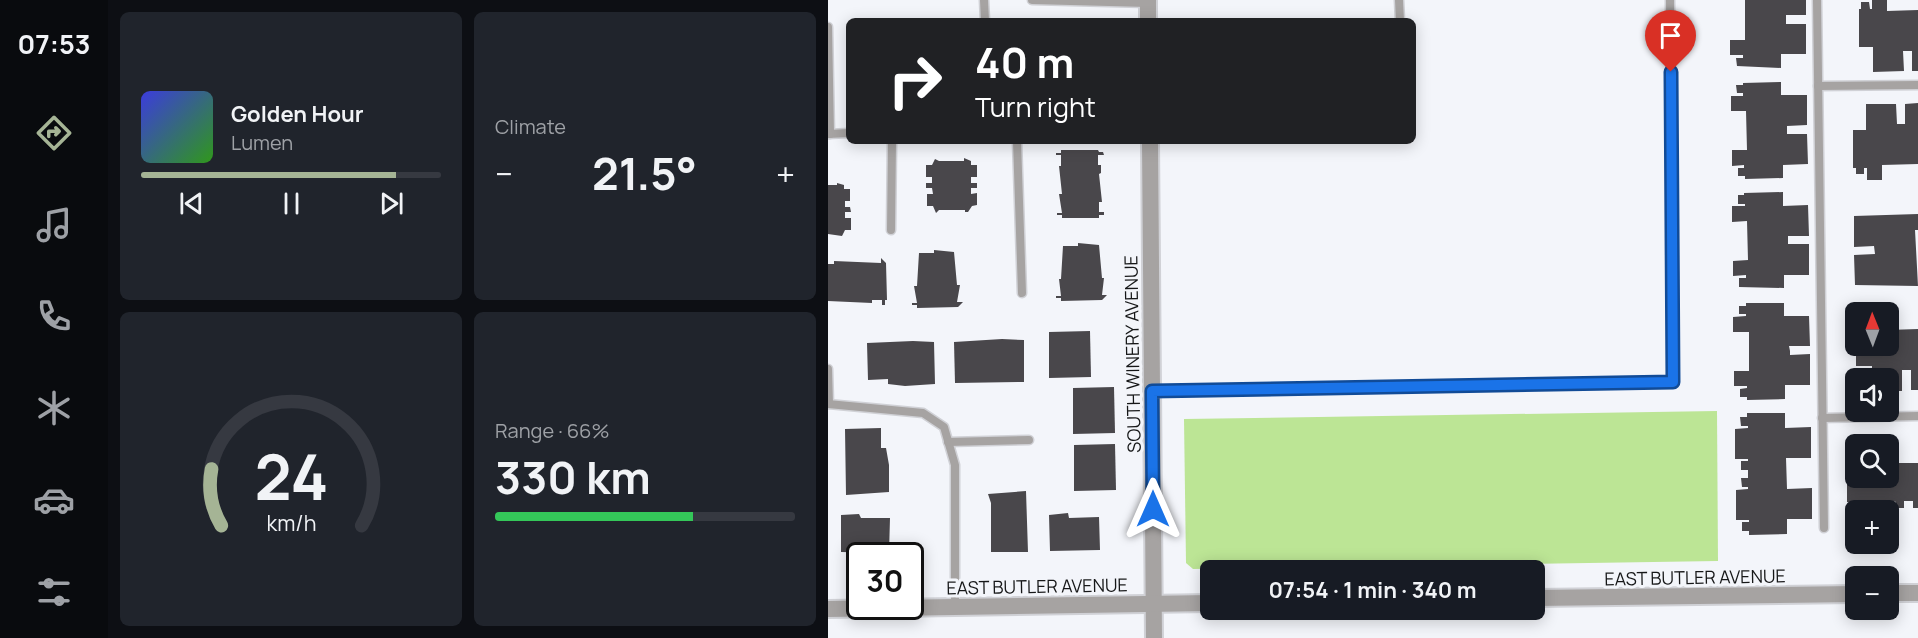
<!DOCTYPE html>
<meta charset="utf-8">
<style>
:root{--surface:#171b24;--page:#20242c;--text:#f1f3f6;--muted:#9ea1a6;--line:#363941;--accent:#a5b495}
body{margin:0;font-family:Manrope,sans-serif;background:var(--page);color:var(--text);height:100vh;display:flex;flex-direction:column;font-size:22px;white-space:nowrap}
*{box-sizing:border-box;margin:0}
p{font-size:20px;color:var(--muted)}
.icon{flex:none;width:33px;height:33px;fill:none;stroke:currentColor;stroke-width:2;stroke-linecap:round;stroke-linejoin:round}
.map{position:relative;flex:1;overflow:hidden}
.sheet{display:flex;flex-direction:column;gap:12px;padding:12px;background:#0d0f14;width:720px}
.sheet>*{flex:none}
.guide{position:absolute;left:18px;top:18px;width:570px;height:126px;border-radius:9px;box-shadow:0 3px 15px #0003;background:#202124;color:#fff;overflow:hidden}
.needle{width:39px;rotate:359deg}
.buttons{position:absolute;left:1017px;top:302px;display:grid;gap:12px}
.buttons a{display:grid;place-items:center;width:54px;height:54px;border-radius:9px;background:var(--surface);box-shadow:0 3px 15px #0003;font-size:30px}
.speed{position:absolute;left:18px;top:542px;display:flex;gap:12px;font-size:30px;font-weight:700;text-align:center}
.speed>*{display:grid;place-content:center;width:78px;height:78px;border-radius:50%;background:var(--surface);box-shadow:0 3px 15px #0003;line-height:1}
.speed .limit{border:3px solid #111;border-radius:9px;background:#fff;color:#111}
.pin{position:absolute;display:grid;place-items:center;width:51px;height:51px;color:#fff;margin:-62px -26px;border-radius:50% 50% 50% 0;rotate:-45deg;box-shadow:0 0 6px #0007}
.pin .icon{rotate:45deg}
.me{position:absolute;width:66px;margin:-33px;rotate:0deg;stroke-linejoin:round;filter:drop-shadow(0 0 4px #0008)}
.turn{display:flex;align-items:center;gap:21px;height:126px;padding:0 30px;font-size:27px}
.turn .icon{width:78px;height:78px;stroke-width:2.5}
.turn b{display:block;font-size:42px;line-height:51px}
.big{font-size:45px;font-weight:700;line-height:1.1}
.sheet .tile{flex:1;display:flex;flex-direction:column;justify-content:center;gap:9px;min-width:0;padding:0 21px;border-radius:9px;background:var(--page)}
.sheet .dial{align-items:center;gap:0}
.dial svg{height:156px;overflow:visible;fill:none;stroke:var(--line);stroke-width:7;stroke-linecap:round;text-anchor:middle}
.dial text{fill:var(--text);stroke:none}
.song{display:flex;align-items:center;gap:18px}
.cover{width:72px;height:72px;border-radius:9px;background:linear-gradient(135deg,hsl(240 70% 55%),hsl(110 70% 35%))}
.played{height:6px;border-radius:3px;background:linear-gradient(90deg,var(--accent) 85%,var(--line) 85%)}
.keys{display:flex;justify-content:space-around;direction:ltr}
.heat{display:flex;justify-content:space-between;align-items:center;font-size:33px;direction:ltr}
.charge{height:9px;border-radius:4px;background:linear-gradient(90deg,#34c759 66%,var(--line) 0)}
.sheet .tiles{flex:1;display:grid;gap:12px;grid-template-columns:repeat(2,1fr)}
.trip{position:absolute;left:372px;top:560px;width:345px;height:60px;border-radius:9px;background:var(--surface);box-shadow:0 3px 15px #0003;font-weight:700;line-height:60px;text-align:center}
main{display:flex;flex:1;min-height:0}
.tabs{display:flex;flex-direction:column;width:108px;justify-content:space-around;align-items:center;background:#090b0e;color:var(--muted)}
.tabs .icon{width:42px;height:42px}
.tabs .on{color:var(--accent)}
.tabs b{font-size:27px;color:var(--text)}
.map>svg:first-child{display:block}
.green{fill:#bce595}
.building{fill:#49474b}
.lines{fill:none;stroke-linecap:round;stroke-linejoin:round}
.service-casing{stroke:#d0d1d6;stroke-width:11}
.minor-casing{stroke:#d0d1d6;stroke-width:20}
.tertiary-casing{stroke:#d0d1d6;stroke-width:20}
.service{stroke:#a6a3a2;stroke-width:8}
.minor{stroke:#a6a3a2;stroke-width:16}
.tertiary{stroke:#a6a3a2;stroke-width:16}
.route-casing{stroke:#114b97;stroke-width:15}
.route{stroke:#1a73e8;stroke-width:10}
.labels{text-anchor:middle;dominant-baseline:central;stroke-width:6;stroke-linejoin:round;paint-order:stroke}
.street-label{font-size:18px;fill:#161718;stroke:#f3f5fa}
</style>
<main>
<nav class="tabs">
<b>07:53</b>
<svg class="icon on" aria-label="directions" viewBox="0 0 24 24"><path d="M12 3l9 9-9 9-9-9zM9 14v-3h6M13 9l2 2-2 2"/></svg>
<svg class="icon" aria-label="music" viewBox="0 0 24 24"><path d="M9 18V5l10-2v13"/><circle cx="6" cy="18" r="3"/><circle cx="16" cy="16" r="3"/></svg>
<svg class="icon" aria-label="phone" viewBox="0 0 24 24"><path d="M5 4h4l2 5-3 2q2 4 5 5l2-3 5 2v4C11 20 4 13 5 4z"/></svg>
<svg class="icon" aria-label="climate" viewBox="0 0 24 24"><path d="M12 3v18M4 7l16 10M4 17L20 7"/></svg>
<svg class="icon" aria-label="car" viewBox="0 0 24 24"><path d="M5 17H2v-5l4-1 3-4h7l3 4 3 1v5h-3M9 17h6M6 11h13"/><circle cx="7" cy="17" r="2"/><circle cx="17" cy="17" r="2"/></svg>
<svg class="icon" aria-label="filters" viewBox="0 0 24 24"><path d="M4 7h16M4 17h16"/><circle cx="9" cy="7" r="2"/><circle cx="15" cy="17" r="2"/></svg>
</nav>
<section class="sheet">
<div class="tiles">
<div class="tile">
<div class="song"><i class="cover"></i><div><b>Golden Hour</b><p>Lumen</p></div></div>
<div class="played"></div>
<div class="keys"><svg class="icon" aria-label="previous" viewBox="0 0 24 24"><path d="M18 5L8 12l10 7zM5 5v14"/></svg><svg class="icon" aria-label="pause" viewBox="0 0 24 24"><path d="M8 5v14M16 5v14"/></svg><svg class="icon" aria-label="next" viewBox="0 0 24 24"><path d="M6 5l10 7-10 7zM19 5v14"/></svg></div>
</div>
<div class="tile"><p>Climate</p>
<div class="heat"><a>−</a><b class="big">21.5°</b><a>+</a></div>
</div>
<div class="tile dial"><svg viewBox="0 0 100 80">
<path d="M14 69A42 42 0 1 1 86 69"/>
<path d="M14 69A42 42 0 0 1 9 40" stroke="#a5b495"/>
<text x="50" y="56" font-size="32" font-weight="700">24</text>
<text x="50" y="72" font-size="11">km/h</text>
</svg></div>
<div class="tile"><p>Range · 66%</p><b class="big">330 km</b><div class="charge"></div></div>
</div>
</section>
<div class="map">
<svg width="1090" height="638" viewBox="0 0 1090 638">
<rect width="100%" height="100%" fill="#f3f5fa"/>
<path class="green" d="M889 411 890 561 365 569 358 563 356 419Z"/>
<g class="building">
<path d="M917 0H978V15H958V24H978V54H953V68L909 66 908 58H915V55H902V40H917Z"/>
<path d="M1044 0H1059V11L1090 10V71H1084V51H1075L1076 71 1045 72V47H1031V9H1033V2H1041L1042 9H1044Z"/>
<path d="M953 82V95H979V125L959 126V134H979L980 164 955 165V178L917 179V176H910V168H916V165L904 166V150H919L918 111H903V96H915V93H909L908 85H915V83Z"/>
<path d="M1090 103V164L1054 165V180H1039V168H1036V174H1028V168H1025V130H1038V104H1068L1069 124H1077V104Z"/>
<path d="M233 150H270L271 152H275L276 155H270V165H273V173L271 174 274 202H271V212H276V215H271V218H234V215H229V213H234L231 194H234L231 166H233V155H228V153H233Z"/>
<path d="M136 158 143 161V165H149V177H143V183H149V188H143V194L149 193V205L144 206 140 212H137V210H111L108 213 105 206H99V194H105L104 188H98V183H104V177H98V165H104L107 159 111 161H136Z"/>
<path d="M9 183 16 185V189H22V201H17V207H22L23 212H17V218H23V230H17L14 236 0 234V185H9Z"/>
<path d="M955 192V206L980 205 981 236H960V244H981V275H956V288L911 287V278H918V275L905 276V261L920 260 919 221 904 222V206H917V204H910V195H916V193Z"/>
<path d="M1090 214V230H1087L1090 286 1027 285 1026 255 1047 254 1046 246 1026 247V216Z"/>
<path d="M250 243 271 245 274 278H276L274 295H279L274 300 233 301V298H228V296H233L231 279H233L235 246H250Z"/>
<path d="M106 250 126 252 129 285H132L129 302H135L130 307 89 308V305H84V303H89L86 286H89L91 253H106Z"/>
<path d="M53 258 58 263 59 300H57V305H54V300H44V303L0 301V264H6V261L53 263Z"/>
<path d="M918 303H956V316H981L982 346H961L962 351V355L982 354V385H957V399L919 400V397H912V389L919 388V386H906V371H921V332H905V317L918 316V314H911V306H918Z"/>
<path d="M1090 329V390H1083V370H1074V391H1060V378H1044V366H1028V345H1060V330Z"/>
<path d="M262 331 263 377 221 378V332Z"/>
<path d="M174 339 196 340V382L127 383 126 342Z"/>
<path d="M85 341 106 342 107 384 77 386 60 384V379L40 380 39 343Z"/>
<path d="M286 387 287 433 245 434V388Z"/>
<path d="M919 413H957V428L983 427V458H958L959 489 984 488V519H959V534L921 535V531H914V522H921V520H908V490L920 489V487H914L913 478H920V470H913V461H920V459H907V429L920 428V426H913L912 417H919Z"/>
<path d="M53 428V448H58L61 465V492L18 495 17 429Z"/>
<path d="M1034 438H1064L1065 463H1090V508H1085V501H1076V508H1068V502L1065 501V514H1060V510H1035V502H1032V509H1024V502H1019V464H1028V477H1060V444H1034Z"/>
<path d="M287 444 288 490 246 491V445Z"/>
<path d="M198 491 200 552H163V503L160 494Z"/>
<path d="M240 513 241 518 271 517 272 550 222 551 221 515Z"/>
<path d="M31 514 33 518H62L61 553 13 552V515Z"/>
</g>
<g class="lines">
<g class="service-casing">
<g id="service">
<path d="M156 0 157 21"/>
<path d="M204 0 320 3"/>
<path d="M571 0 572 21"/>
<path d="M989 0 996 528"/>
<path d="M0 27 2 134"/>
<path d="M990 86 1090 85"/>
<path d="M0 134 21 133"/>
<path d="M189 141 194 293"/>
<path d="M63 230 64 141"/>
<path d="M0 369 1 404"/>
<path d="M324 391 845 382 842 0"/>
<path d="M0 404 95 413 116 427 127 465V607"/>
<path d="M994 418 1090 416"/>
<path d="M120 442 201 440"/>
</g>
</g>
<g class="minor-casing">
<g id="minor">
<path d="M320 0V21"/>
<path d="M322 141 326 638"/>
</g>
</g>
<g class="tertiary-casing">
<g id="tertiary">
<path d="M1060 593H1090"/>
<path d="M706 598 1028 594"/>
<path d="M0 609 382 603"/>
</g>
</g>
<use href="#service" class="service"/>
<use href="#minor" class="minor"/>
<use href="#tertiary" class="tertiary"/>
</g>
<g class="lines">
<g class="route-casing">
<path id="route" d="M325 509 324 391 845 382 843 72"/>
</g>
<use href="#route" class="route"/>
</g>
<g class="labels">
<g class="street-label">
<text transform="translate(304 354) rotate(-91)">SOUTH WINERY AVENUE</text>
<text transform="translate(867 577) rotate(-1)">EAST BUTLER AVENUE</text>
<text transform="translate(209 586) rotate(-1)">EAST BUTLER AVENUE</text>
</g>
</g>
</svg>
<div class="buttons">
<a><svg class="needle" viewBox="-14 -14 28 28"><path d="M0-13l5 13h-10z" fill="#e53935"/><path d="M0 13l5-13h-10z" fill="#9ea1a6"/></svg></a>
<a><svg class="icon" aria-label="sound" viewBox="0 0 24 24"><path d="M4 9h4l5-4v14l-5-4H4zM17 9q2 3 0 6"/></svg></a>
<a><svg class="icon" aria-label="search" viewBox="0 0 24 24"><circle cx="10" cy="10" r="6"/><path d="M15 15l6 6"/></svg></a>
<a>+</a>
<a>−</a>
</div>
<div class="speed"><div class="limit">30</div></div>
<div class="pin" style="left:843px;top:72px;background:#d93025"><svg class="icon" aria-label="arrive" viewBox="0 0 24 24"><path d="M6 21V4h12l-3 4 3 4H6"/></svg></div>
<svg class="me" style="left:325px;top:509px" viewBox="-20 -20 40 40"><path d="M0-17L14 15 0 8-14 15z" fill="#1a73e8" stroke="#fff" stroke-width="4"/></svg>
<div class="trip">07:54 · 1 min · 340 m</div>
<div class="guide">
<div class="turn"><svg class="icon" aria-label="right" viewBox="0 0 24 24"><path d="M7 20v-9h11M14 6l5 5-5 5"/></svg><div><b>40 m</b>Turn right</div></div>
</div>
</div>
</main>
